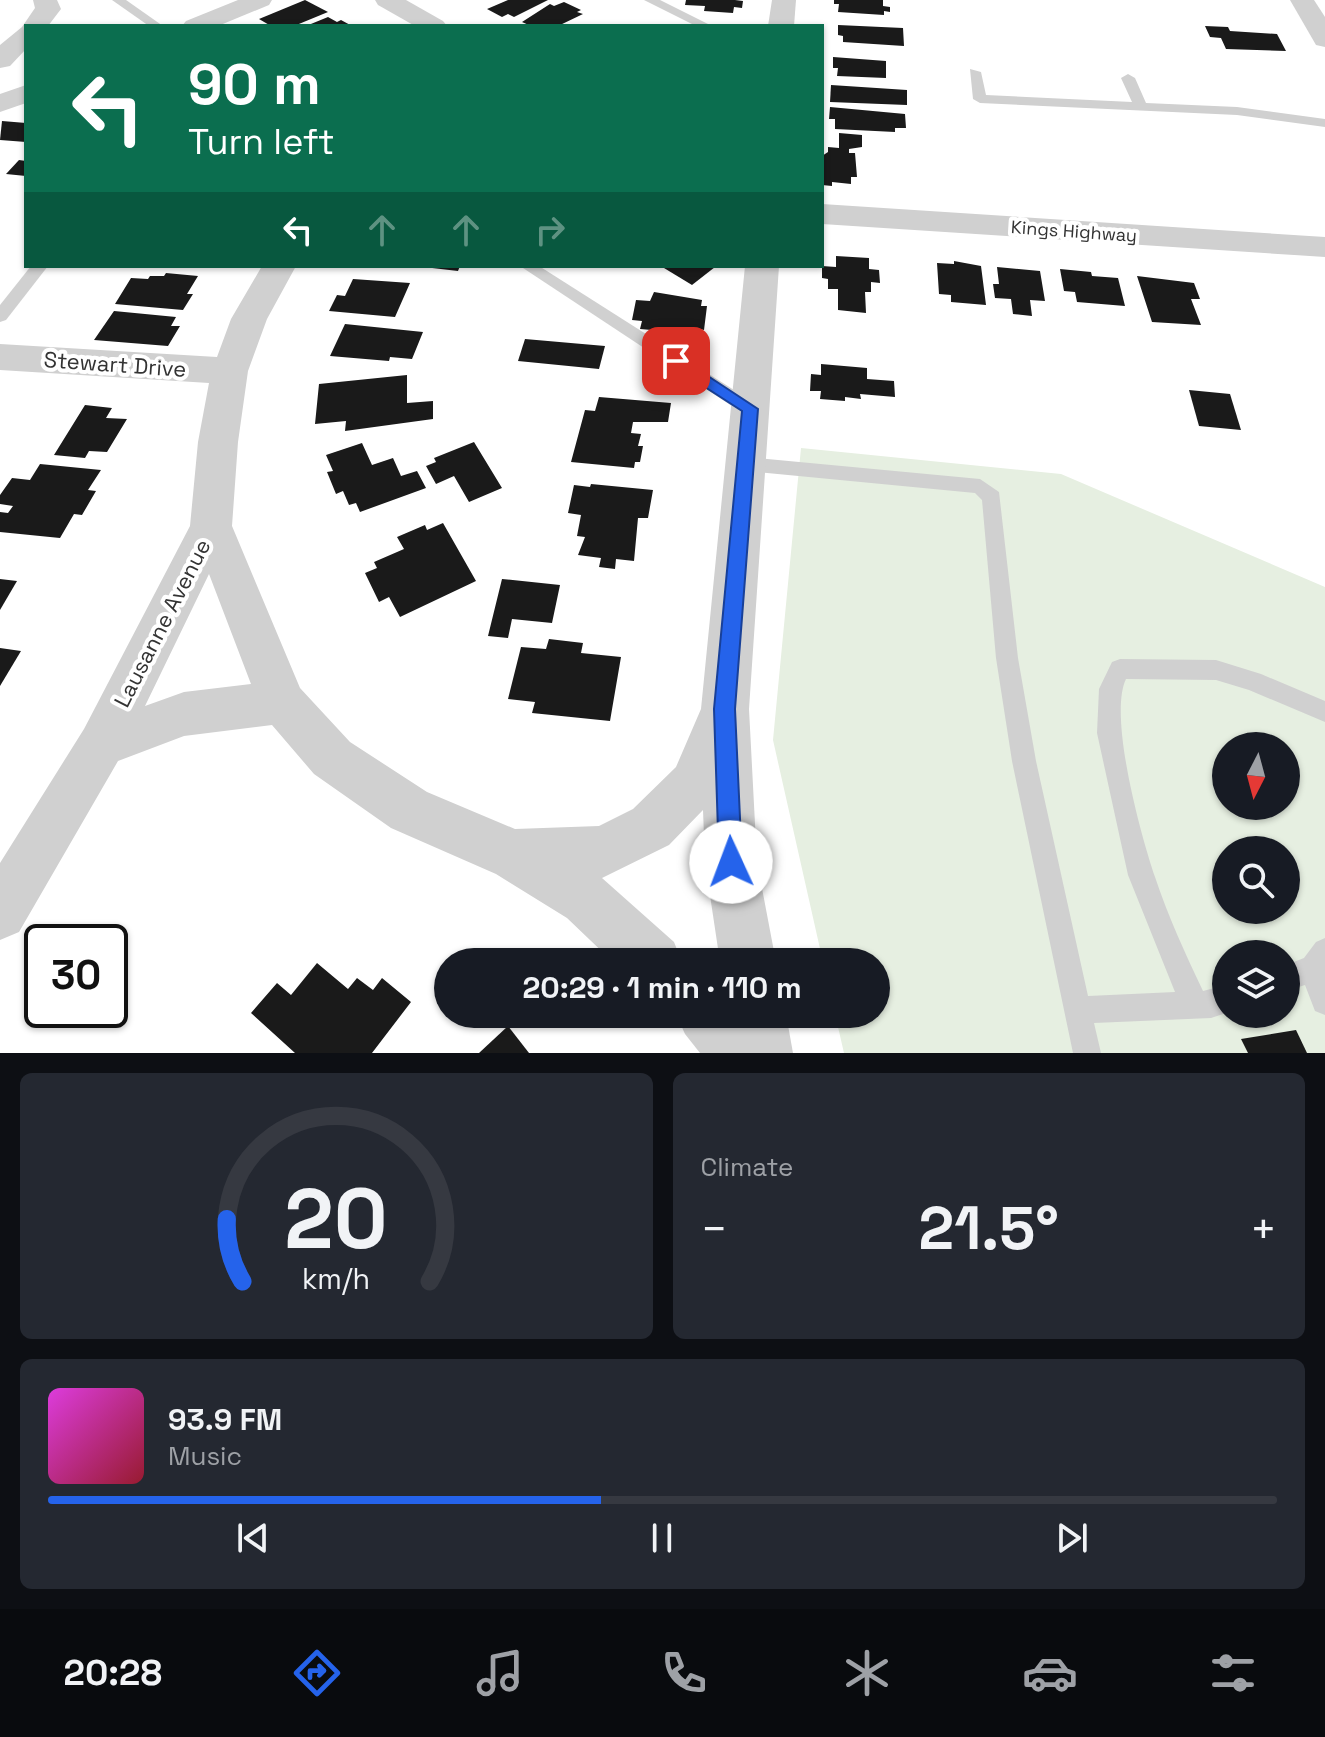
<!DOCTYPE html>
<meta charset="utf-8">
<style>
:root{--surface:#171b24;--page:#242831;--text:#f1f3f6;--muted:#9ea1a6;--line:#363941;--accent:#2563eb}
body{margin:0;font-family:"Space Grotesk",sans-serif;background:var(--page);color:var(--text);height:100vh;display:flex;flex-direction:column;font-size:30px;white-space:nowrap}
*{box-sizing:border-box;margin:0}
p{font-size:26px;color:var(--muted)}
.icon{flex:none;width:44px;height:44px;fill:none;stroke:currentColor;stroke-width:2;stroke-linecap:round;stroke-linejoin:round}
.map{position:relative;height:1053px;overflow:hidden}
.sheet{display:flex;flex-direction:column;gap:20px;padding:20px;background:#0d0f14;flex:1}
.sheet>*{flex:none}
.top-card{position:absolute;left:24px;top:24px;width:800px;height:244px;border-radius:0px;box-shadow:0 2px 6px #0004;background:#0b6e4f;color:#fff;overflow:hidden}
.needle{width:52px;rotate:186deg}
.buttons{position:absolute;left:1212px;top:732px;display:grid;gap:16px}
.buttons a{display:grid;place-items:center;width:88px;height:88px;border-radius:50%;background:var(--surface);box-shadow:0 2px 6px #0004;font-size:40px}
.speed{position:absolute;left:24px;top:924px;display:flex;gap:16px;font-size:40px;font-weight:700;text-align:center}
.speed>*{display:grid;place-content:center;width:104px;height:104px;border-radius:50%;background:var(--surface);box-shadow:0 2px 6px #0004;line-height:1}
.speed .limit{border:4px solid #111;border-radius:12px;background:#fff;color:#111}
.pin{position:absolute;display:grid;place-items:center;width:68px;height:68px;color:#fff;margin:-34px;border-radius:16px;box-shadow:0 4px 12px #0006}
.me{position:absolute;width:88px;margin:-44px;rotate:358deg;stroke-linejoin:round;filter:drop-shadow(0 0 6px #0008)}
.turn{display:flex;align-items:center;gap:28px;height:168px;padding:0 32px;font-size:36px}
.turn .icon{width:104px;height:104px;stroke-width:2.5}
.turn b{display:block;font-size:56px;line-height:68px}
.lanes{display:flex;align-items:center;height:76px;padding:0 32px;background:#0003;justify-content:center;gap:40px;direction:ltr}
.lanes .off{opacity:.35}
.big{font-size:60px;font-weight:700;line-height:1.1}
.sheet .card{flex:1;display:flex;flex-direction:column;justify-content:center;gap:12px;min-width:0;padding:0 28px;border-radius:12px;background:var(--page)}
.sheet .dial{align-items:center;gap:0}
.dial svg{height:208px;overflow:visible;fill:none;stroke:var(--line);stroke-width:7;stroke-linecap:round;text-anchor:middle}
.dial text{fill:var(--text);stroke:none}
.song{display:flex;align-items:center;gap:24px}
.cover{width:96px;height:96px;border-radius:12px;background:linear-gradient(135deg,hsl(300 70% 55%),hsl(350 70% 35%))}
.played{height:8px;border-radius:4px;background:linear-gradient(90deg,var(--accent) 45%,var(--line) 45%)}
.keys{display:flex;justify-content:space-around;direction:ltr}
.heat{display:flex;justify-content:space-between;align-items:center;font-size:44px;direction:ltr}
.sheet .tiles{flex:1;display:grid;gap:20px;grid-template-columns:1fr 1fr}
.card:last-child{grid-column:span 2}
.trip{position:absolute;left:434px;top:948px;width:456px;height:80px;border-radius:40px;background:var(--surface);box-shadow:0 2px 6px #0004;font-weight:700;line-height:80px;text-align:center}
.tabs{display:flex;height:128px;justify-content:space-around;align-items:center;background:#090b0e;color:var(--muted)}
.tabs .icon{width:56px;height:56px}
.tabs .current{color:var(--accent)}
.tabs b{font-size:36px;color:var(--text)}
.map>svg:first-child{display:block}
.green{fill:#e6efe1;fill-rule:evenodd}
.building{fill:#1a1a1a}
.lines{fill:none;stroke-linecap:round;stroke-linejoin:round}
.service{fill:#d0d0d0;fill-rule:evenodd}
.minor{fill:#d0d0d0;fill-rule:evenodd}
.route{fill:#2563eb;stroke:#184099;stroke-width:2}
.labels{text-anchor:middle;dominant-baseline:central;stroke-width:8;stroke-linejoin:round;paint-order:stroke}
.far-street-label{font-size:18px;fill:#333;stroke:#fff}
.street-label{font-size:22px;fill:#333;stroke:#fff}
</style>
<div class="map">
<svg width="1325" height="1053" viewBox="0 0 1325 1053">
<rect width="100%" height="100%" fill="#fff"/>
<path class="green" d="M801 448 1061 474 1325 587V1053H844L835 1014H876V962H823L773 740ZM1226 746H1286V806H1226ZM1226 850H1286V910H1226ZM1226 954H1286V1014H1226Z"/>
<g class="building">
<path d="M305 0 328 12 294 26H271L259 19Z"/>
<path d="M508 0H548L514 17 508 14 502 17 487 9Z"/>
<path d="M686 0H735L743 1 742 8 734 7 733 13 704 11 705 6 685 5Z"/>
<path d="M834 0H883V6L890 7V12L884 11V15L838 12 839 4H834Z"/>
<path d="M564 2 581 10 577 12 583 14 558 26H531L522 22 550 4 554 6Z"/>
<path d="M328 17 337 22 341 20 352 26H306Z"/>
<path d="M838 25 903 28 904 46 843 42V36L838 35Z"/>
<path d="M1205 26 1228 27 1230 31 1277 34 1286 51 1226 49 1221 38 1210 37Z"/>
<path d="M833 57 886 61V78L837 76 838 68H833Z"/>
<path d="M831 85 907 90V105L830 102Z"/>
<path d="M830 107 905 114 906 128H895V132L835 129V119H829Z"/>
<path d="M2 121 26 123V142L0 140Z"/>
<path d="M839 133 862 135V147L849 149V153H855L857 177H851V184L832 182V186L822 185V156L828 152V147L839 148Z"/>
<path d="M19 160 26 161V176L6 174Z"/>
<path d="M836 256 869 258V269L879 270 880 283 871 282V292H865L866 313 838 310V289H828V279L822 278V266L836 267Z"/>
<path d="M954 261 981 266 986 305 951 302V295L939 294 937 263 954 264Z"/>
<path d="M415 266H460L458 271Z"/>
<path d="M667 266H713L715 267 692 285 664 268Z"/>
<path d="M997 267 1040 271 1045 301 1030 300 1032 316 1013 314 1011 299 995 298 993 284H999Z"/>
<path d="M1060 269 1091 272 1092 276 1118 278 1125 306 1077 302 1075 292 1064 291Z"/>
<path d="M166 273 198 276 187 294H193L183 310 115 304 131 278 148 279 150 276H164Z"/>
<path d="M1137 276 1194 283 1200 299H1191L1201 325 1152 322Z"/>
<path d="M353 279 410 283 395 317 329 311 337 295 345 296Z"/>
<path d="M654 292 702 300 701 306H707L704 330 699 329 698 334 640 329 642 321 632 320 636 300 650 301Z"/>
<path d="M114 311 176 317 171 326H180L168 346 94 340Z"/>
<path d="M345 324 423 332 412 359 390 357 389 361 330 356Z"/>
<path d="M525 339 605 346 599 369 518 361Z"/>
<path d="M821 364 867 368V379L894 381 895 397 860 394 861 399 845 397V401L820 399 821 391H810L811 374 821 375Z"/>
<path d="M407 375V403L433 401V419L345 431 346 421 315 424 319 384Z"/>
<path d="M1189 390 1230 394 1241 430 1199 426Z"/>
<path d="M599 397 671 403 668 422H633L631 433 641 434 638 446H643L640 462H635L634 468 571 462 585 410 595 411Z"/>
<path d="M85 405 112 408 106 418 127 419 107 452 89 451 85 458 54 455Z"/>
<path d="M474 442 502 488 469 502 454 476 436 484 426 466 436 462 434 458Z"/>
<path d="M362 443 372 465 393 458 401 476 417 471 426 488 360 512 356 503 349 505 343 491 336 494 327 472 333 471 326 455Z"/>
<path d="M40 464 101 470 88 490 96 491 82 515 74 514 60 538 0 532V512L8 513 13 506 0 504V495L12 478 30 480Z"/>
<path d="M591 484 653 490 648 518H638L634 561 616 559 615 569 599 567 601 558 578 555 585 537 577 536 581 515 568 513 574 485 590 487Z"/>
<path d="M443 523 476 581 400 617 389 597 379 602 365 573 377 568 374 562 404 549 397 537 425 525 427 530Z"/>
<path d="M0 579 17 581 0 610Z"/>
<path d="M502 579 560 585 552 623 512 619 508 638 488 636Z"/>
<path d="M549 639 583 643 581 653 621 657 610 721 532 713 535 702 508 699 521 647 546 649Z"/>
<path d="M0 648 21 651 0 686Z"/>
<path d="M317 963 348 989 357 978 373 990 382 978 411 1002 372 1053H295L251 1013 277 983 291 995Z"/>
<path d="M508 1026 529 1053H479Z"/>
<path d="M1296 1030 1307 1053H1248L1241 1039Z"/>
</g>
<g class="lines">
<g class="service">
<path d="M112 0H126L163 26H149Z"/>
<path d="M644 0H660L712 26H696Z"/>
<path d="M970 69 981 72 986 95 1132 102 1121 78 1128 74 1135 78 1146 103 1237 107 1325 119V127L1237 115 980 103 973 99Z"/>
<path d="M31 266H48L6 320 0 322V305Z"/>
<path d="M520 266H539L756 404 759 409 756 414H744Z"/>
<path d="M746 457 980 479 999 492 1018 658 1036 761 1088 996 1175 992 1128 875 1097 733 1099 689 1112 662 1120 659 1216 660 1261 674 1325 701V722L1249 690 1216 680 1126 679C1108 716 1141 836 1155 877 1168 916 1185 953 1203 991L1226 985V1013L1211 1018 1094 1023 1101 1053H1073L1012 761 996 658 982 500 975 493 746 471 736 464Z"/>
<path d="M1325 938V1015L1315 1011 1305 985 1286 991V965L1304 958 1316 942Z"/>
</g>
<g class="minor">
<path d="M33 0H57L61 9 48 26H26V49L10 66 0 68V45L22 27 35 8Z"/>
<path d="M238 0H272L269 5 218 26H182L186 21Z"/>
<path d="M375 0H406L443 21 447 26H415L378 5Z"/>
<path d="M772 0H796L794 26H768Z"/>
<path d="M1290 0H1314L1325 17V47L1316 45Z"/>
<path d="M26 85V103L0 112V94Z"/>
<path d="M822 204 1325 237V257L822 224Z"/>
<path d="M262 266H296L267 319 248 371 238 442 232 526 300 688 350 742 427 792 515 829 599 826 633 809 676 767 701 709 745 266H779L749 709 757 862 776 962H720L705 862 703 810 669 845 602 878 674 942 682 962H613L567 918 496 874 391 828 314 774 272 725 184 736 118 761 19 932 0 940V863L84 729 190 526 198 442 209 383 0 370V344L217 357 231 319ZM209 574 251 684 184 692 145 706Z"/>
<path d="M676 1014H786L793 1053H700L685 1034Z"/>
</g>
</g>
<path class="route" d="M676 355 758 409 735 709 742 862 739 870 731 873 723 870 719 862 714 709 742 411 671 365 668 361Z"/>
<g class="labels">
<g class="far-street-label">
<text transform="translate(1074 231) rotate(4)">Kings Highway</text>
</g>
<g class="street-label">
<text transform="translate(115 364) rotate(4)">Stewart Drive</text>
<text transform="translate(162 623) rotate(-63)">Lausanne Avenue</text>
</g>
</g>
</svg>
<div class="buttons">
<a><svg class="needle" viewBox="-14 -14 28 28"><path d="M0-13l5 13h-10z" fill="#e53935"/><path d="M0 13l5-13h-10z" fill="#9ea1a6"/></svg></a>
<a><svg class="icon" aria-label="search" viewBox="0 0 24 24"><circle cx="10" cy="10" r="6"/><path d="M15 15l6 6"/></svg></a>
<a><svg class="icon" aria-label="layers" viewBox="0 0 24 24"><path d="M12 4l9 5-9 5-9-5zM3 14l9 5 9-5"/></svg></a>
</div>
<div class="speed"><div class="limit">30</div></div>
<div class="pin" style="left:676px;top:361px;background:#d93025"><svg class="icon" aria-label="arrive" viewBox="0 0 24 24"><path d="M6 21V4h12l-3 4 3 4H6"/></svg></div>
<svg class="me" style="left:731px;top:862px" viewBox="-20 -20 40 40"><circle r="19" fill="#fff"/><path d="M0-13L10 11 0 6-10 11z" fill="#2563eb"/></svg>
<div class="trip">20:29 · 1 min · 110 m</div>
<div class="top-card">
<div class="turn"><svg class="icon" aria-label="left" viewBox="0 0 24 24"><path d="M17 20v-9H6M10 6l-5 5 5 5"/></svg><div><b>90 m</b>Turn left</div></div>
<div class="lanes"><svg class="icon" aria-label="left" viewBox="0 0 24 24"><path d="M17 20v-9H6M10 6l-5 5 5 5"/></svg><svg class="icon off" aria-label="ahead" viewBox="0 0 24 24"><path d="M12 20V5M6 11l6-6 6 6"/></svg><svg class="icon off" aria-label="ahead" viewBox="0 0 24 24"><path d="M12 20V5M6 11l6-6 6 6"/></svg><svg class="icon off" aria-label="right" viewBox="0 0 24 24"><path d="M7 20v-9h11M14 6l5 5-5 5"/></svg></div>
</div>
</div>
<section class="sheet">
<div class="tiles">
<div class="card dial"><svg viewBox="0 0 100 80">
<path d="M14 69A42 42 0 1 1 86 69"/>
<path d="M14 69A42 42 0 0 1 8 45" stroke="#2563eb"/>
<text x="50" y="56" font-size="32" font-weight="700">20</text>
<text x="50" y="72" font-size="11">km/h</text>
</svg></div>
<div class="card"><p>Climate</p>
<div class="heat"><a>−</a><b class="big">21.5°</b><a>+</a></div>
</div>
<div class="card">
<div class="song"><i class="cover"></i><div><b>93.9 FM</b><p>Music</p></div></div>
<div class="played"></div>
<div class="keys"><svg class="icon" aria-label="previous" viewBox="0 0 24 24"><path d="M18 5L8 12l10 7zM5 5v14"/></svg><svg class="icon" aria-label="pause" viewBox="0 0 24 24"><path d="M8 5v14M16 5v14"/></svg><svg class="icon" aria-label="next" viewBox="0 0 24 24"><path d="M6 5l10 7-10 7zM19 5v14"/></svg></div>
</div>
</div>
</section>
<nav class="tabs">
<b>20:28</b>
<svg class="icon current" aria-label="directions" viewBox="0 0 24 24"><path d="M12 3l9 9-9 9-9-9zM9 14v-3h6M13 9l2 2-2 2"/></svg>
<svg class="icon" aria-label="music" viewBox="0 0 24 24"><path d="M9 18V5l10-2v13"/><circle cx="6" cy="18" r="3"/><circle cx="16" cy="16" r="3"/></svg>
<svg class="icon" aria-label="phone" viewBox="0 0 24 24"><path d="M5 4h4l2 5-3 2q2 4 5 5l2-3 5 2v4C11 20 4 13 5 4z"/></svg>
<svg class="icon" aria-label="climate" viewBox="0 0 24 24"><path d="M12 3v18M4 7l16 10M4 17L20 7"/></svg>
<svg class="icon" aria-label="car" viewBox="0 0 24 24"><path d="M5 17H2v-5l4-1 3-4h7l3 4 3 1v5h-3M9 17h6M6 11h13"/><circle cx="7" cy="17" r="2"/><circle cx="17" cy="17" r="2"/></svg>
<svg class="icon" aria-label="filters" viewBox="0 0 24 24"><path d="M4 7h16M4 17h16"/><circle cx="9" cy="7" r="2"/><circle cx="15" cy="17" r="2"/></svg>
</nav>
